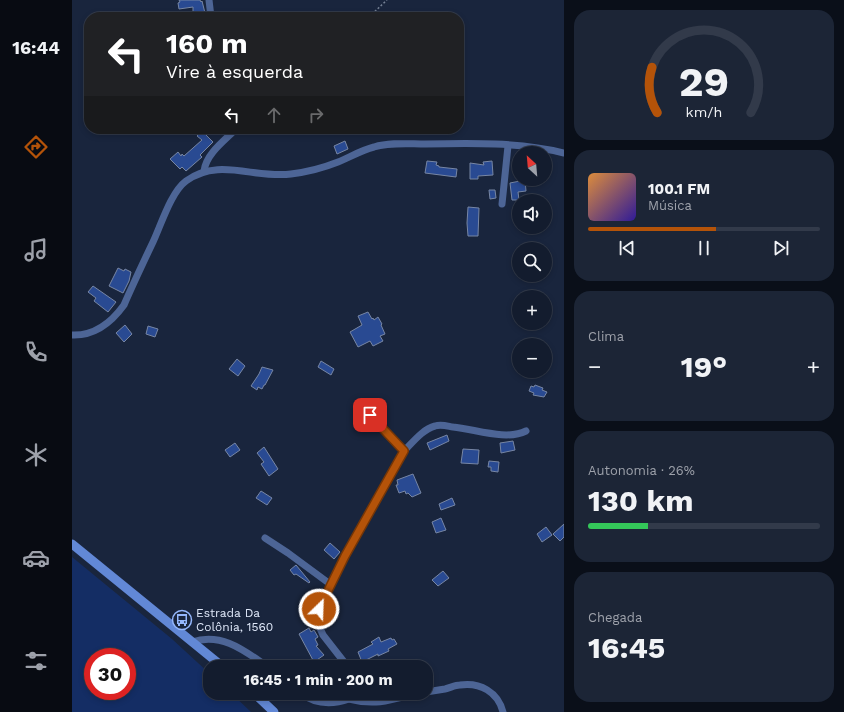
<!DOCTYPE html>
<html lang="pt">
<meta charset="utf-8">
<style>
:root{--surface:#131c2e;--page:#1c2536;--text:#f1f3f6;--muted:#9da1aa;--line:#323a4a;--accent:#b45309}
body{margin:0;font-family:"Work Sans",sans-serif;background:var(--page);color:var(--text);height:100vh;display:flex;flex-direction:column;font-size:15px;white-space:nowrap}
*{box-sizing:border-box;margin:0}
p{font-size:13px;color:var(--muted)}
.icon{flex:none;width:22px;height:22px;fill:none;stroke:currentColor;stroke-width:2;stroke-linecap:round;stroke-linejoin:round}
.map{position:relative;flex:1;overflow:hidden}
.drawer{display:flex;flex-direction:column;gap:10px;padding:10px;background:#0a0f19;width:280px}
.drawer>*{flex:none}
.hud{position:absolute;left:12px;top:12px;width:380px;height:122px;border-radius:16px;box-shadow:0 2px 6px #0003,0 0 0 1px var(--line);background:#202124;color:#fff;overflow:hidden}
.needle{width:26px;rotate:334deg}
.controls{position:absolute;left:440px;top:146px;display:grid;gap:8px}
.controls a{display:grid;place-items:center;width:40px;height:40px;border-radius:50%;background:var(--surface);box-shadow:0 2px 6px #0003,0 0 0 1px var(--line);font-size:20px}
.speed{position:absolute;left:12px;top:648px;display:flex;gap:8px;font-size:20px;font-weight:700;text-align:center}
.speed>*{display:grid;place-content:center;width:52px;height:52px;border-radius:50%;background:var(--surface);box-shadow:0 2px 6px #0003,0 0 0 1px var(--line);line-height:1}
.speed .limit{border:6px solid #d22;background:#fff;color:#111}
.pin{position:absolute;display:grid;place-items:center;width:34px;height:34px;color:#fff;margin:-17px;border-radius:8px;box-shadow:0 2px 6px #0006}
.me{position:absolute;width:44px;margin:-22px;rotate:24deg;stroke-linejoin:round;filter:drop-shadow(0 0 3px #0008)}
.turn{display:flex;align-items:center;gap:14px;height:84px;padding:0 16px;font-size:18px}
.turn .icon{width:52px;height:52px;stroke-width:2.5}
.turn b{display:block;font-size:28px;line-height:34px}
.lanes{display:flex;align-items:center;height:38px;padding:0 16px;background:#0003;justify-content:center;gap:20px;direction:ltr}
.lanes .off{opacity:.35}
.big{font-size:30px;font-weight:700;line-height:1.1}
.drawer .tile{flex:1;display:flex;flex-direction:column;justify-content:center;gap:6px;min-width:0;padding:0 14px;border-radius:16px;background:var(--page)}
.drawer .dial{align-items:center;gap:0}
.dial svg{height:104px;overflow:visible;fill:none;stroke:var(--line);stroke-width:7;stroke-linecap:round;text-anchor:middle}
.dial text{fill:var(--text);stroke:none}
.song{display:flex;align-items:center;gap:12px}
.cover{width:48px;height:48px;border-radius:6px;background:linear-gradient(135deg,hsl(30 70% 55%),hsl(250 70% 35%))}
.played{height:4px;border-radius:2px;background:linear-gradient(90deg,var(--accent) 55%,var(--line) 55%)}
.keys{display:flex;justify-content:space-around;direction:ltr}
.heat{display:flex;justify-content:space-between;align-items:center;font-size:22px;direction:ltr}
.charge{height:6px;border-radius:3px;background:linear-gradient(90deg,#34c759 26%,var(--line) 0)}
.trip{position:absolute;left:131px;top:660px;width:230px;height:40px;border-radius:16px;background:var(--surface);box-shadow:0 2px 6px #0003,0 0 0 1px var(--line);font-weight:700;line-height:40px;text-align:center}
main{display:flex;flex:1;min-height:0}
.tab-bar{display:flex;flex-direction:column;width:72px;justify-content:space-around;align-items:center;background:#080b12;color:var(--muted)}
.tab-bar .icon{width:28px;height:28px}
.tab-bar .active{color:var(--accent)}
.tab-bar b{font-size:18px;color:var(--text)}
.map>svg:first-child{display:block}
.green{fill:#142d64;fill-rule:evenodd}
.building{fill:#294a92;stroke:#7786a4}
.lines{fill:none;stroke-linecap:round;stroke-linejoin:round}
.path{stroke:#758094;stroke-width:1.5;stroke-dasharray:2 2;stroke-linecap:butt}
.minor{stroke:#4d6596;stroke-width:7}
.secondary{stroke:#6288d6;stroke-width:9}
.route-casing{stroke:#753606;stroke-width:10}
.route{stroke:#b45309;stroke-width:7}
.labels{text-anchor:middle;dominant-baseline:central;stroke-width:4;stroke-linejoin:round;paint-order:stroke}
.poi-label{font-size:12px;fill:#dfe8f9;stroke:#19253d;text-anchor:start}
</style>
<main>
<nav class="tab-bar">
<b>16:44</b>
<svg class="icon active" aria-label="directions" viewBox="0 0 24 24"><path d="M12 3l9 9-9 9-9-9zM9 14v-3h6M13 9l2 2-2 2"/></svg>
<svg class="icon" aria-label="music" viewBox="0 0 24 24"><path d="M9 18V5l10-2v13"/><circle cx="6" cy="18" r="3"/><circle cx="16" cy="16" r="3"/></svg>
<svg class="icon" aria-label="phone" viewBox="0 0 24 24"><path d="M5 4h4l2 5-3 2q2 4 5 5l2-3 5 2v4C11 20 4 13 5 4z"/></svg>
<svg class="icon" aria-label="climate" viewBox="0 0 24 24"><path d="M12 3v18M4 7l16 10M4 17L20 7"/></svg>
<svg class="icon" aria-label="car" viewBox="0 0 24 24"><path d="M5 17H2v-5l4-1 3-4h7l3 4 3 1v5h-3M9 17h6M6 11h13"/><circle cx="7" cy="17" r="2"/><circle cx="17" cy="17" r="2"/></svg>
<svg class="icon" aria-label="filters" viewBox="0 0 24 24"><path d="M4 7h16M4 17h16"/><circle cx="9" cy="7" r="2"/><circle cx="15" cy="17" r="2"/></svg>
</nav>
<div class="map">
<svg width="492" height="712" viewBox="0 0 492 712">
<rect width="100%" height="100%" fill="#19253d"/>
<path class="green" d="M0 557 100 639 138 674V693H159L179 712H0ZM21 657H55V691H21Z"/>
<g class="building">
<path d="M107 0H128L129 2 130 1 134 17H123L121 15V7L107 9 106 3 108 2Z"/>
<path d="M130 131 141 142 128 155 130 157 114 171 110 167 108 169 98 159 106 152 109 156 110 154 112 156 130 140 125 136Z"/>
<path d="M273 141 276 149 265 154 262 146Z"/>
<path d="M355 161 365 162 364 165 367 166V167L385 169 384 177 353 173Z"/>
<path d="M420 161 421 175 406 176V179H398V163L412 165 411 162Z"/>
<path d="M453 180 454 191 446 192 447 200H440L438 183Z"/>
<path d="M417 190H423L424 198 418 199Z"/>
<path d="M396 207 407 208 406 236H396L395 223Z"/>
<path d="M46 268 52 271 53 269 59 272 57 281 51 293 37 286Z"/>
<path d="M21 286 44 302 36 312 22 301 24 298 16 292Z"/>
<path d="M296 312 300 319 301 318 302 320 306 317 310 324 309 325 313 334 308 336 311 341 301 346 298 341 286 347 278 332 290 325 286 316Z"/>
<path d="M53 325 60 334 52 342 44 333Z"/>
<path d="M76 326 86 329 83 337 74 334Z"/>
<path d="M165 359 173 366 166 376 157 369Z"/>
<path d="M249 361 262 369 259 375 246 367Z"/>
<path d="M190 367 201 370 193 385H192L190 389 186 387 185 390 179 386 187 374Z"/>
<path d="M463 385 471 388 470 390 475 392 472 397 461 395 462 393 457 391 459 386 462 387Z"/>
<path d="M375 435 377 441 358 450 355 443Z"/>
<path d="M441 441 443 450 429 453 428 443Z"/>
<path d="M163 443 168 450 158 457 153 450Z"/>
<path d="M192 447 206 469 197 476 189 464 192 462 185 453Z"/>
<path d="M391 449 407 450 406 464 389 463Z"/>
<path d="M417 461 427 462 426 472 419 471V467H416Z"/>
<path d="M341 474 349 493 340 497 336 493 334 494 333 491 327 493 324 485H326L325 480Z"/>
<path d="M189 491 200 498 195 505 184 498Z"/>
<path d="M380 498 383 505 369 510 367 504Z"/>
<path d="M369 518 374 530 364 533 360 522Z"/>
<path d="M492 524V537L488 541 481 534Z"/>
<path d="M474 527 480 535 470 542 465 534Z"/>
<path d="M258 543 268 552 262 559 252 550Z"/>
<path d="M224 565 238 582 237 583 224 574 222 575 218 570Z"/>
<path d="M371 571 377 578 366 586 360 580Z"/>
<path d="M237 628 239 632 242 630 246 637 243 639 246 645 244 646 252 655 242 662 227 634Z"/>
<path d="M307 637 309 642 319 638 320 640 322 639 325 644 316 649 317 651 306 656V654L290 662 286 652 301 644 299 642Z"/>
</g>
<g class="lines">
<path class="path" d="M297 17 315 0"/>
<g class="minor">
<path d="M137 0 139 17"/>
<path d="M132 171C134 154 152 141 164 129"/>
<path d="M430 204 436 146"/>
<path d="M0 335C23 336 39 323 52 305 61 284 71 263 81 242 89 225 99 192 114 181 147 157 182 179 219 174 235 172 251 168 266 162 278 157 290 150 302 147 318 142 337 144 353 144 398 143 449 142 492 153"/>
<path d="M298 415 332 451"/>
<path d="M193 538 216 553 258 584"/>
<path d="M120 642C150 632 173 651 196 667"/>
<path d="M276 667 251 635 245 621 247 609 273 556 332 451C341 442 351 429 363 426 369 424 375 426 381 427 403 429 434 441 454 431"/>
<path d="M354 692C360 691 367 690 373 689 378 688 383 685 388 685 408 682 426 692 431 712"/>
<path d="M228 693C244 705 260 705 277 699L280 693"/>
<path d="M277 699C304 706 319 700 345 693"/>
</g>
<g class="secondary">
<path d="M0 544 151 667"/>
<path d="M182 693 202 712"/>
</g>
</g>
<g class="lines">
<g class="route-casing">
<path id="route" d="M247 609 273 556 332 451 298 415"/>
</g>
<use href="#route" class="route"/>
</g>
<defs>
<g id="bus-ring" transform="scale(1)"><circle r="9.5" fill="#19253d" stroke="#94b7fd" stroke-width="1.5"/><path d="M-5-6H5V4H4V6H2V4H-2V6H-4V4H-5ZM-3.5-4V0h7V-4ZM-3.5 1.2v1.5H-2V1.2ZM2 1.2v1.5H3.5V1.2Z" fill="#94b7fd"/></g>
</defs>
<g fill-rule="evenodd">
<use href="#bus-ring" x="110" y="620"/>
</g>
<g class="labels">
<g class="poi-label">
<text x="124" y="613">Estrada Da<tspan x="124" dy="14">Colônia, 1560</tspan></text>
</g>
</g>
</svg>
<div class="controls">
<a><svg class="needle" viewBox="-14 -14 28 28"><path d="M0-13l5 13h-10z" fill="#e53935"/><path d="M0 13l5-13h-10z" fill="#9da1aa"/></svg></a>
<a><svg class="icon" aria-label="sound" viewBox="0 0 24 24"><path d="M4 9h4l5-4v14l-5-4H4zM17 9q2 3 0 6"/></svg></a>
<a><svg class="icon" aria-label="search" viewBox="0 0 24 24"><circle cx="10" cy="10" r="6"/><path d="M15 15l6 6"/></svg></a>
<a>+</a>
<a>−</a>
</div>
<div class="speed"><div class="limit">30</div></div>
<div class="pin" style="left:298px;top:415px;background:#d93025"><svg class="icon" aria-label="arrive" viewBox="0 0 24 24"><path d="M6 21V4h12l-3 4 3 4H6"/></svg></div>
<svg class="me" style="left:247px;top:609px" viewBox="-20 -20 40 40"><circle r="17" fill="#b45309" stroke="#fff" stroke-width="3"/><path d="M0-11L8 9 0 5-8 9z" fill="#fff"/></svg>
<div class="trip">16:45 · 1 min · 200 m</div>
<div class="hud">
<div class="turn"><svg class="icon" aria-label="left" viewBox="0 0 24 24"><path d="M17 20v-9H6M10 6l-5 5 5 5"/></svg><div><b>160 m</b>Vire à esquerda</div></div>
<div class="lanes"><svg class="icon" aria-label="left" viewBox="0 0 24 24"><path d="M17 20v-9H6M10 6l-5 5 5 5"/></svg><svg class="icon off" aria-label="ahead" viewBox="0 0 24 24"><path d="M12 20V5M6 11l6-6 6 6"/></svg><svg class="icon off" aria-label="right" viewBox="0 0 24 24"><path d="M7 20v-9h11M14 6l5 5-5 5"/></svg></div>
</div>
</div>
<section class="drawer">
<div class="tile dial"><svg viewBox="0 0 100 80">
<path d="M14 69A42 42 0 1 1 86 69"/>
<path d="M14 69A42 42 0 0 1 10 34" stroke="#b45309"/>
<text x="50" y="56" font-size="32" font-weight="700">29</text>
<text x="50" y="72" font-size="11">km/h</text>
</svg></div>
<div class="tile">
<div class="song"><i class="cover"></i><div><b>100.1 FM</b><p>Música</p></div></div>
<div class="played"></div>
<div class="keys"><svg class="icon" aria-label="previous" viewBox="0 0 24 24"><path d="M18 5L8 12l10 7zM5 5v14"/></svg><svg class="icon" aria-label="pause" viewBox="0 0 24 24"><path d="M8 5v14M16 5v14"/></svg><svg class="icon" aria-label="next" viewBox="0 0 24 24"><path d="M6 5l10 7-10 7zM19 5v14"/></svg></div>
</div>
<div class="tile"><p>Clima</p>
<div class="heat"><a>−</a><b class="big">19°</b><a>+</a></div>
</div>
<div class="tile"><p>Autonomia · 26%</p><b class="big">130 km</b><div class="charge"></div></div>
<div class="tile"><p>Chegada</p><b class="big">16:45</b></div>
</section>
</main>
